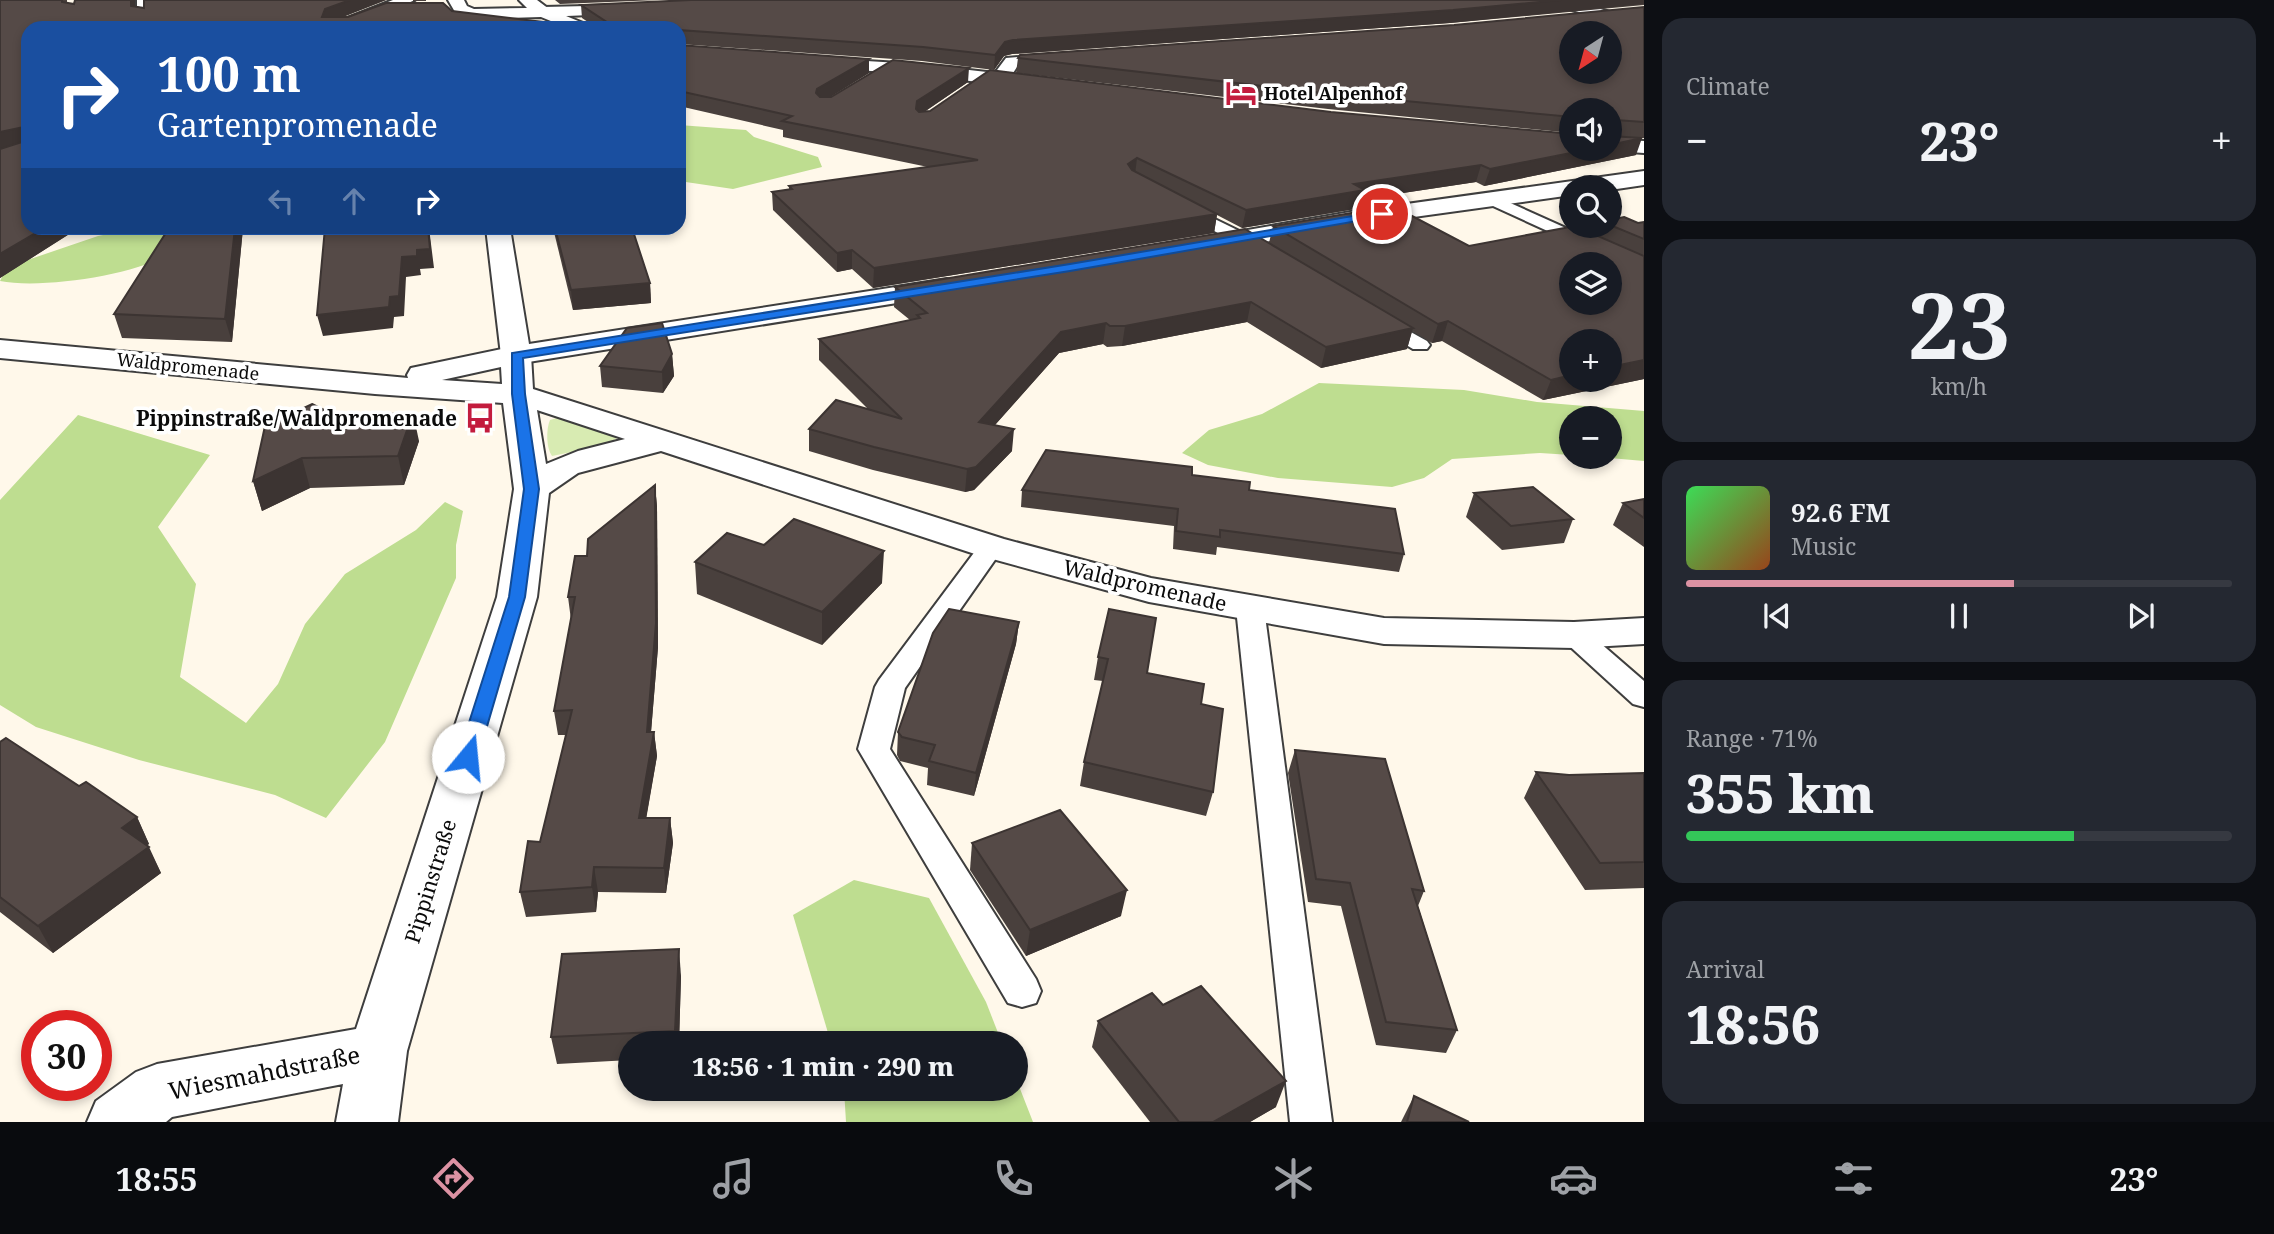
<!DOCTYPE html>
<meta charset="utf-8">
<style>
:root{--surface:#171b24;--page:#242831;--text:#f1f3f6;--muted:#9ea1a6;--line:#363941;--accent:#dc92a3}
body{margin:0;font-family:"Noto Serif",serif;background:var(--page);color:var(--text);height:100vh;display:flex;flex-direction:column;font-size:26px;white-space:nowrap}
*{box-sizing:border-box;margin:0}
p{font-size:23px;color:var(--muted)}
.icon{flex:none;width:38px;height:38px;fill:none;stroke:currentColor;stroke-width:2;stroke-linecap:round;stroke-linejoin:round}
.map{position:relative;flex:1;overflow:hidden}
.drawer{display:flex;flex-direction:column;gap:18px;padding:18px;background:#0d0f14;width:630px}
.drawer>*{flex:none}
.banner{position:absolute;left:21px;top:21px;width:665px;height:214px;border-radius:21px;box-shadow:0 4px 10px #0003;background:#1a4fa0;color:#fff;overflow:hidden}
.needle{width:46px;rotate:216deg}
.tools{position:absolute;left:1559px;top:21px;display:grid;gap:14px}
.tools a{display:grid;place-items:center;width:63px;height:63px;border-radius:50%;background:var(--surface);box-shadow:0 4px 10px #0003;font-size:35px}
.speed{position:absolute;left:21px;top:1010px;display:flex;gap:14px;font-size:35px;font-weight:700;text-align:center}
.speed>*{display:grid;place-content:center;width:91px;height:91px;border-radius:50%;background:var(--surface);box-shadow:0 4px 10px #0003;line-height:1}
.speed .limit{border:10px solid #d22;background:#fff;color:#111}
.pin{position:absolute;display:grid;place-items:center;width:60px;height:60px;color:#fff;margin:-30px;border:4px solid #fff;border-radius:50%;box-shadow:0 2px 7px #0007}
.me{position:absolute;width:77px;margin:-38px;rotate:17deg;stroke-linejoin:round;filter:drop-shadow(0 0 5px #0008)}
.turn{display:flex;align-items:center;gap:24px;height:147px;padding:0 21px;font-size:32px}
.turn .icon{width:91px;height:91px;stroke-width:2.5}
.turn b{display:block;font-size:49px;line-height:60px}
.lanes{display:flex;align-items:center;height:66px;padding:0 21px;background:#0003;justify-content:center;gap:35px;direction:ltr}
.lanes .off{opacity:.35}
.big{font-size:52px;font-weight:800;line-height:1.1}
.drawer .tile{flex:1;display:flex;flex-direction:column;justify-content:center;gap:10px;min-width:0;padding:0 24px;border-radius:21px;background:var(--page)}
.drawer .dial{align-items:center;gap:0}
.dial b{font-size:91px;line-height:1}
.song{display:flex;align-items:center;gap:21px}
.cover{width:84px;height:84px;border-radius:10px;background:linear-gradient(135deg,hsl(130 70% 55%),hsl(20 70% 35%))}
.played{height:7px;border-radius:4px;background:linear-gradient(90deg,var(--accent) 60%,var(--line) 60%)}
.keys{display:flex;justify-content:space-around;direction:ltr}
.heat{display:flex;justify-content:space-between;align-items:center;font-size:38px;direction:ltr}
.charge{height:10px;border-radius:5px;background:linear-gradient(90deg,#34c759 71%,var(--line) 0)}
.trip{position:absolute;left:618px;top:1031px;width:410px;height:70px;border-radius:35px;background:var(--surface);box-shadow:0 4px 10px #0003;font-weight:800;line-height:70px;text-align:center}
.menu{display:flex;height:112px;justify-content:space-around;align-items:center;background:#090b0e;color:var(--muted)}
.menu .icon{width:49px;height:49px}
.menu .on{color:var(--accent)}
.menu b{font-size:32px;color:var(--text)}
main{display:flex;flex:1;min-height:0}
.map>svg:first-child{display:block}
.green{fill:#d8ebb2}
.forest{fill:#bedd90}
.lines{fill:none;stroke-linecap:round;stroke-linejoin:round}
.service-casing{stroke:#3e3e3e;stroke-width:4}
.minor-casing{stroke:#3e3e3e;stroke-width:4}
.tertiary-casing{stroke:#3e3e3e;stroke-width:4}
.service{fill:#fff;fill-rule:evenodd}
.minor{fill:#fff;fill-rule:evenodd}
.tertiary{fill:#fff;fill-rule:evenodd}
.wall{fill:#49403d}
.shaded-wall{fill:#3c3432}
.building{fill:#554a47;stroke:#3c3432;stroke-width:2;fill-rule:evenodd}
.route{fill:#1a73e8;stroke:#114b97;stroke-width:2}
.labels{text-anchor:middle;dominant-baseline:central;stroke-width:7;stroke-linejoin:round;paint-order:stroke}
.far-poi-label{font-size:18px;font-weight:bold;fill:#0b0b0b;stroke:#fff;text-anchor:start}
.far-street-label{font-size:18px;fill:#0b0b0b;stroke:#fff}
.poi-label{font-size:21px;font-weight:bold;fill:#0b0b0b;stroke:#fff;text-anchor:end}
.street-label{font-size:21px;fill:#0b0b0b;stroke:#fff}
.near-street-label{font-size:24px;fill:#0b0b0b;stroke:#fff}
</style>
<main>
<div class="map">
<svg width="1644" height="1122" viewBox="0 0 1644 1122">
<rect width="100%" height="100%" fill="#fff8ea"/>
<path class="green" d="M560 417 615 435 617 438 606 445 552 456C546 448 546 429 550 420Z"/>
<g class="forest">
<path d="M679 125 746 130 754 137 818 157 822 167 733 189 679 181Z"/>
<path d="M139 228H190C183 236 175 250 165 256 129 276 40 289 0 281L7 267 98 236Z"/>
<path d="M1319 383 1464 390 1537 402 1644 411V461L1598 457H1610V418H1572L1571 455 1540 453 1452 459 1424 478 1392 487 1278 478 1208 465 1182 453 1209 430 1262 414Z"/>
<path d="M78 415 210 455 158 527 196 584 180 677 246 723 278 684 305 624 345 574 416 530 445 502 463 511 456 545V578L385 742 326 818 275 795 139 760 36 727 0 705V500Z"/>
<path d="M854 880 929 898 986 1002 1002 1043H831L793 915Z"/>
<path d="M1015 1076 1033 1122H846L844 1089 1015 1088Z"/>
</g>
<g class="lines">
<g class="service-casing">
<g id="service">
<path d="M137 0H147L146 19 137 17Z"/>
<path d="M1488 193 1644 263V275L1482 201 1480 198 1482 195Z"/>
<path d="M1186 205 1266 244 1269 248 1266 252H1254L1180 213 1178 210 1180 207Z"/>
<path d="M1380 315 1427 341 1430 345 1427 349H1413L1373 325 1370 321 1373 317Z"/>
<path d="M991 539 1000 542 1004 547 905 688 890 749 1036 979 1041 991 1036 1003 1022 1007 1008 1003 858 749 875 687 879 680 982 542Z"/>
<path d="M1250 599 1260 602 1264 608 1332 1122H1290L1236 608 1240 602Z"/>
<path d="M1574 626 1584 629 1644 681V707L1633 704 1564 641 1560 635 1564 629Z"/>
</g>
</g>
<g class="minor-casing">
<g id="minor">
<path d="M393 0H415L350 28H327L329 25Z"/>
<path d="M1546 0H1570L1644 22V32L1549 3Z"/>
<path d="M632 5 638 7 640 10 638 13 543 17 535 12 543 7Z"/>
<path d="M1070 53 1076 54 1079 58 1076 62 1017 67 1007 82 1000 84 991 78 1006 58Z"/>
<path d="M0 340 408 378 407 375 411 368 516 346 527 349 531 355 533 389 1004 539 1151 578 1384 618 1574 622 1644 618V644L1574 648 1384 644 1149 602 978 555 661 451 578 473 549 493 537 597 407 1051 398 1122H336L343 1084 172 1117 166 1122H87L96 1101 136 1072 157 1064 356 1029 497 597 514 489 503 403 375 394 0 358ZM501 367 502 384 442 380ZM537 410 625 439 578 451 546 464Z"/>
</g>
</g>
<g class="tertiary-casing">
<g id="tertiary">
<path d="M448 0H464L467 6 474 9 527 8 519 0H537L549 9 588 25 590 28H568L541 17 472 19 455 12Z"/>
<path d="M817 58 916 64 1032 77 1041 83 1032 89 916 74 811 67 808 63Z"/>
<path d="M1610 139 1644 141V153L1602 150 1610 149Z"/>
<path d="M1644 171V185L1610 190V187H1572V195L1356 225 1207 253 1198 250 1194 245 1198 240 1207 237 1356 211Z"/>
<path d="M486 228H510L529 344 947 279 957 281 961 287 957 293 947 295 516 364 505 361 501 355Z"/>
</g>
</g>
<use href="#service" class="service"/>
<use href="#minor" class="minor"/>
<use href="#tertiary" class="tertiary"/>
</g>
<g class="wall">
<path d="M0 0H67V3L74 4 75 0H135V6L144 8V0H386L342 17H348L386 3H443L452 11 594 28H28V228H99L94 232 74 231 0 278Z"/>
<rect x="413" y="0" width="13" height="1"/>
<path d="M555 0H658L560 4Z"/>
<path d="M1644 0V5L1450 23 1012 54 1004 56 994 70 922 61 679 44V28H597L582 18 581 5Z"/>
<path d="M1644 7V138H1636V155L1484 186 1476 182 1363 199 1361 208 1242 228 1217 215 1214 233 873 288 852 269 837 272 773 210 772 192 789 190V186L928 167 783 137V130L679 106V45L869 73 830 97 968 82 925 111 1610 149 1572 110V133L1328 109 1016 73 1018 58 1454 25Z"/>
<path d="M1610 220 1638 223 1644 222V379L1543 400 1442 341 1432 343 1412 331 1407 349 1321 368 1247 322 1122 346 1107 347 1103 344 1059 353 995 425 1012 451 974 490 965 492 873 470 809 451V429L869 410 819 360V339L910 320 894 307 895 287 1269 243 1273 226 1469 246 1597 236 1601 226H1610Z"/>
<path d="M169 228H243L232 342 122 338 114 314Z"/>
<path d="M553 228H632L650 283 651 303 573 310Z"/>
<path d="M672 354 674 376 663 393 602 387 600 366Z"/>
<path d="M336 416 419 441 404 485 310 488 262 511 253 481Z"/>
<path d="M1192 475 1249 490 1404 554 1399 572 1217 547 1216 555 1173 549 1174 526 1021 507 1022 490Z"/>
<path d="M655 485 657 507 658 647 651 732H654L657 756 646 818H670L673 843 666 893 598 892 596 912 526 917 520 892 540 842 566 735H558L554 711 571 620 568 597 587 556Z"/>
<path d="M1474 493 1573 519 1564 543 1502 550 1466 517Z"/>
<path d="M1644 499V547L1613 525 1623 503Z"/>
<path d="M695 562 882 583 822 645 697 594Z"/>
<path d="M1156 618 1147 673 1201 704 1213 792 1206 816 1080 786 1084 762 1103 681 1094 680 1098 657Z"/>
<path d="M1019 622 1016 644 974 796 927 785 928 768 900 761 897 755 898 732Z"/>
<path d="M0 742 137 817 149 844 147 845 161 873 53 953 0 912Z"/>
<path d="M1295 750 1424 891 1418 906 1457 1030 1446 1053 1376 1045 1341 906 1308 902 1288 773Z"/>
<path d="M1536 772 1569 775 1644 773V888L1585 890 1524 798Z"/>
<path d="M972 843 1121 916 1026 956 970 870Z"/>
<path d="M681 976 679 1043H630V1060L557 1064 551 1037Z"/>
<path d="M1163 1005 1276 1107 1250 1122H1150L1092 1047 1098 1021Z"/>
<path d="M1414 1096 1469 1122H1401Z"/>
</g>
<g class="shaded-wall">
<path d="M131 0H135V19L131 6Z"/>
<path d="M350 0H386L328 23 322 17 325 9Z"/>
<path d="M1561 0H1644V4L1450 23 1012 54 1004 56 994 70 995 55 1005 42 1013 40Z"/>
<path d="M869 59V73L817 105V89Z"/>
<path d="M969 68 968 82 917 117 915 125 917 101Z"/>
<path d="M24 127 28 143 0 150V132Z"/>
<path d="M1642 138 1636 155 1484 186 1490 169 1591 149H1610V145Z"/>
<path d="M1137 158 1135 175 1128 164Z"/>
<path d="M1481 165 1476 182 1363 199 1361 208 1242 228 1246 210 1354 184Z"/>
<path d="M1217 214 1214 233 873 288 874 268Z"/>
<path d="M44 228H73L74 231 0 278V254Z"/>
<path d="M235 228H243L232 342 225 319Z"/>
<path d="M428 228H429L434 268 420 269 421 275 406 277 404 316 394 317 393 328 323 336 317 315 390 297 402 257 417 250Z"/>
<path d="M852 250V269L837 272V253Z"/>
<path d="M650 283 651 303 573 310 571 290Z"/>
<path d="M1251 302 1247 322 1122 346 1125 326Z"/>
<path d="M1448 321 1442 341 1432 343 1438 324Z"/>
<path d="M1106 323 1103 344 1059 353 978 444 979 422 1061 332Z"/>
<path d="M1413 328 1407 349 1321 368 1326 347Z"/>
<path d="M672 354 674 376 663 393 662 372Z"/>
<path d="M1644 360V379L1543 400 1551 380 1572 375V380H1610V367Z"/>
<path d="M413 413 419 441 404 485 398 456Z"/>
<path d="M1014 429 1012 451 974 490 965 492 967 469Z"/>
<path d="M302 458 310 488 262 511 253 481Z"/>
<path d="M655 485 657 507 658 647 649 756 647 732Z"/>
<path d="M884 551 882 583 822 645V612Z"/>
<path d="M1019 622 1016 644 974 796 976 773Z"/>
<path d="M654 732 657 756 642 843 639 818Z"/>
<path d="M137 817 149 844 134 854 122 828Z"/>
<path d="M670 818 673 843 666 893 664 868Z"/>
<path d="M149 847 161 873 53 953 38 926Z"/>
<path d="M594 867 598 892 596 912 592 887Z"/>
<path d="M1127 890 1121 916 1026 956 1030 930Z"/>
<path d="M679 949 681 976 679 1043H676L675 1031Z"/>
<path d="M1286 1081 1276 1107 1250 1122H1213Z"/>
</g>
<g class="building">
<path d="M0 0H62V2L74 4 75 0H131V6L144 8V0H350L325 9 322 17H348L386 3H443L452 11 594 28H28V228H44L0 254V149L25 141 24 127 0 132Z"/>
<path d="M691 0H1561L1453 10 1013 40 1005 42 995 55 923 47 679 30V28H616L581 5Z"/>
<path d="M1644 7V122L1616 120 1613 130 1610 131V110H1572V117L1332 94 1018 58 1020 55 1454 25ZM1572 33H1610V72H1572Z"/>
<path d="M679 45 869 59 817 89 816 93 820 97H831L893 60 969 68 917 101 916 109 919 112 930 111 990 70 1331 112 1572 134V149H1591L1490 169 1481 165 1354 184 1365 190 1246 210 1137 158 1128 164 1132 170 1217 214 874 268 852 250 837 253 772 192 792 189 789 186 978 160 782 121 792 116 679 91Z"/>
<path d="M1610 136 1642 138 1610 145Z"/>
<path d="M1393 206 1469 246 1575 226 1644 256V360L1610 367V341H1572V375L1551 380 1448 321 1438 324 1273 226ZM1572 264H1610V303H1572Z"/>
<path d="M1624 217 1638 223 1644 222V239L1610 225V220Z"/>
<path d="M169 228H235L225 319 114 314Z"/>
<path d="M325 228H428L430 249 417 250V256L402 257 399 296 390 297 389 307 317 315Z"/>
<path d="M555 228H632L650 283 571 290Z"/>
<path d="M1245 229 1413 328 1326 347 1251 302 1125 326H1110L1106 323 1061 332 979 422 1014 429 976 467 967 469 874 447 809 429 836 400 902 419 819 339 920 318 917 315 927 313 895 287Z"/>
<path d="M662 323 672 354 662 372 600 366 627 328Z"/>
<path d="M312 404 336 416 413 413 398 456 302 458 253 481 265 426Z"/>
<path d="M1046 450 1192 467V475L1250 482 1249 490 1395 509 1404 554 1220 530V537L1176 531 1178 509 1022 490Z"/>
<path d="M655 485 656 623 647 732H654L639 818H670L664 868 594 867 592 887 520 892 528 841 540 842 572 710 554 711 575 597H568L575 556H587L588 539Z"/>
<path d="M1533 487 1573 519 1511 526 1474 493Z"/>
<path d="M1644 499V518L1623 503Z"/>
<path d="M794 519 884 551 822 612 695 562 727 533 764 545Z"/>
<path d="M949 609 1019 622 976 773 929 761 935 745 902 737 898 732 933 633Z"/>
<path d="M1109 609 1156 618 1147 673 1204 684 1201 704 1223 709 1213 792 1084 762 1108 659 1098 657Z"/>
<path d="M6 738 79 786 86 782 137 817 122 828 149 847 38 926 0 897V742Z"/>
<path d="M1295 750 1385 759 1424 891 1412 889 1457 1030 1386 1022 1350 883 1316 879Z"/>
<path d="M1536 772 1569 775 1644 773V862L1600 863Z"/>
<path d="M1060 810 1127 890 1030 930 972 843Z"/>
<path d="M679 949 675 1031 551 1037 562 954Z"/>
<path d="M1201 986 1286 1081 1213 1122H1179L1098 1021 1152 993 1163 1005Z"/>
<path d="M1414 1096 1469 1122H1407Z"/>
</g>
<path class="route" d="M1382 211 1386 212V216L1070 271 523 358 525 394 539 489 525 597 478 757 475 762H461L458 757 509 597 524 489 512 394V353L1070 264Z"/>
<defs>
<g id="hotel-bare" transform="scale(2.415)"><path d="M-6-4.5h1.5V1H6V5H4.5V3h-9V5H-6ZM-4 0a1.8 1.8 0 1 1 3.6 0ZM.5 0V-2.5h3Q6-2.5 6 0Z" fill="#c31c3d" stroke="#fff" stroke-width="2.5" paint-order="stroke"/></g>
<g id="bus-bare" transform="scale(2.415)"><path d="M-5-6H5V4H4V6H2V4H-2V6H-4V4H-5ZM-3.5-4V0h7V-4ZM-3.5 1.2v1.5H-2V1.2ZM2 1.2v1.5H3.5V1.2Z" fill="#c31c3d" stroke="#fff" stroke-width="2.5" paint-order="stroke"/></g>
</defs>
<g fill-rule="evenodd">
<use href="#hotel-bare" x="1241" y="93"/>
<use href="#bus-bare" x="480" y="418"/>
</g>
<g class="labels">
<g class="far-poi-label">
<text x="1264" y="93">Hotel Alpenhof</text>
</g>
<g class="far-street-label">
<text transform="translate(188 366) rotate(6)">Waldpromenade</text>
</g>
<g class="poi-label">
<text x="457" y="418">Pippinstraße/Waldpromenade</text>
</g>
<g class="street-label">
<text transform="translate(1145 585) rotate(13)">Waldpromenade</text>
<text transform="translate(430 881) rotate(-73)">Pippinstraße</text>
</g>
<g class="near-street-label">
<text transform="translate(264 1072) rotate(-11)">Wiesmahdstraße</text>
</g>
</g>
</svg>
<div class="tools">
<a><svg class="needle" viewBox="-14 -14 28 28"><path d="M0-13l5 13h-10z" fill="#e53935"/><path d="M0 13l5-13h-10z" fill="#9ea1a6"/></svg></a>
<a><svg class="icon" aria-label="sound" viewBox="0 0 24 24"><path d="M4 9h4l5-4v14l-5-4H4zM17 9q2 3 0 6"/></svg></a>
<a><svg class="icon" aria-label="search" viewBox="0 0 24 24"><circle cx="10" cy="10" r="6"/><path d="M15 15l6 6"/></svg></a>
<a><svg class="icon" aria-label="layers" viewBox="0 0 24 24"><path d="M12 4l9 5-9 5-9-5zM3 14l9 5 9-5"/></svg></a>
<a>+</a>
<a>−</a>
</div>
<div class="speed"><div class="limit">30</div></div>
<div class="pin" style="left:1382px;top:214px;background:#d93025"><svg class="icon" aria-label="arrive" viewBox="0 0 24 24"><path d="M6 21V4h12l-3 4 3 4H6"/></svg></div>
<svg class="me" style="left:468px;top:757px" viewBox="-20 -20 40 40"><circle r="19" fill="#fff"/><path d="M0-13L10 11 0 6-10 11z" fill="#1a73e8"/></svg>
<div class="trip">18:56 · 1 min · 290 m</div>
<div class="banner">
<div class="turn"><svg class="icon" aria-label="right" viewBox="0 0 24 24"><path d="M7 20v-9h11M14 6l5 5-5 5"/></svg><div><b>100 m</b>Gartenpromenade</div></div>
<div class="lanes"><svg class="icon off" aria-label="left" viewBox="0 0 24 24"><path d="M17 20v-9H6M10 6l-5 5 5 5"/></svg><svg class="icon off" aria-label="ahead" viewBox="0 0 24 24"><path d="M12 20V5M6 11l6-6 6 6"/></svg><svg class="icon" aria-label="right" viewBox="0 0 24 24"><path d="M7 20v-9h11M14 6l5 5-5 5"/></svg></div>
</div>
</div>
<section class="drawer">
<div class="tile"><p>Climate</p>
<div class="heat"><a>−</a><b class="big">23°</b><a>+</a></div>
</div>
<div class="tile dial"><b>23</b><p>km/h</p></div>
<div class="tile">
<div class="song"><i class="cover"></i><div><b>92.6 FM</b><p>Music</p></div></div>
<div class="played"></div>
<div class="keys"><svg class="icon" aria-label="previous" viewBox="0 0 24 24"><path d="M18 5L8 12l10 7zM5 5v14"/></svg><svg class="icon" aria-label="pause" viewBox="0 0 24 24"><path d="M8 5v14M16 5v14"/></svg><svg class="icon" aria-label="next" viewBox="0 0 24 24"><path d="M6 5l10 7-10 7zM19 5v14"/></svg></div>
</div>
<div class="tile"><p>Range · 71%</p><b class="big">355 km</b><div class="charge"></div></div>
<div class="tile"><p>Arrival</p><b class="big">18:56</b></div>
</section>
</main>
<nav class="menu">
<b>18:55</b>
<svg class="icon on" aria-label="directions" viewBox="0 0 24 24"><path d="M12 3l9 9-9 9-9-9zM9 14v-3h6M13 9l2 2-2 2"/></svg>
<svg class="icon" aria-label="music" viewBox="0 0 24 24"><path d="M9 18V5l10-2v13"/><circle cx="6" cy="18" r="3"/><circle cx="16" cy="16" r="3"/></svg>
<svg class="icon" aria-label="phone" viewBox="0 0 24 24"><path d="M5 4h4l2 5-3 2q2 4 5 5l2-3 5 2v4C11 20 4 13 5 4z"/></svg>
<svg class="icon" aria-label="climate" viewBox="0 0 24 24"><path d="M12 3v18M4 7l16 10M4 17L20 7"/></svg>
<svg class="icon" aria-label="car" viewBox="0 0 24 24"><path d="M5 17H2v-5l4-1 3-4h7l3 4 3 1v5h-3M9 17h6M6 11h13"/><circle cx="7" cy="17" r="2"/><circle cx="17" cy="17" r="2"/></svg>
<svg class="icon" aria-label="filters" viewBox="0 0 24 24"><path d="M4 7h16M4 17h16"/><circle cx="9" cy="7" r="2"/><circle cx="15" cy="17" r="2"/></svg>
<b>23°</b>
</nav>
